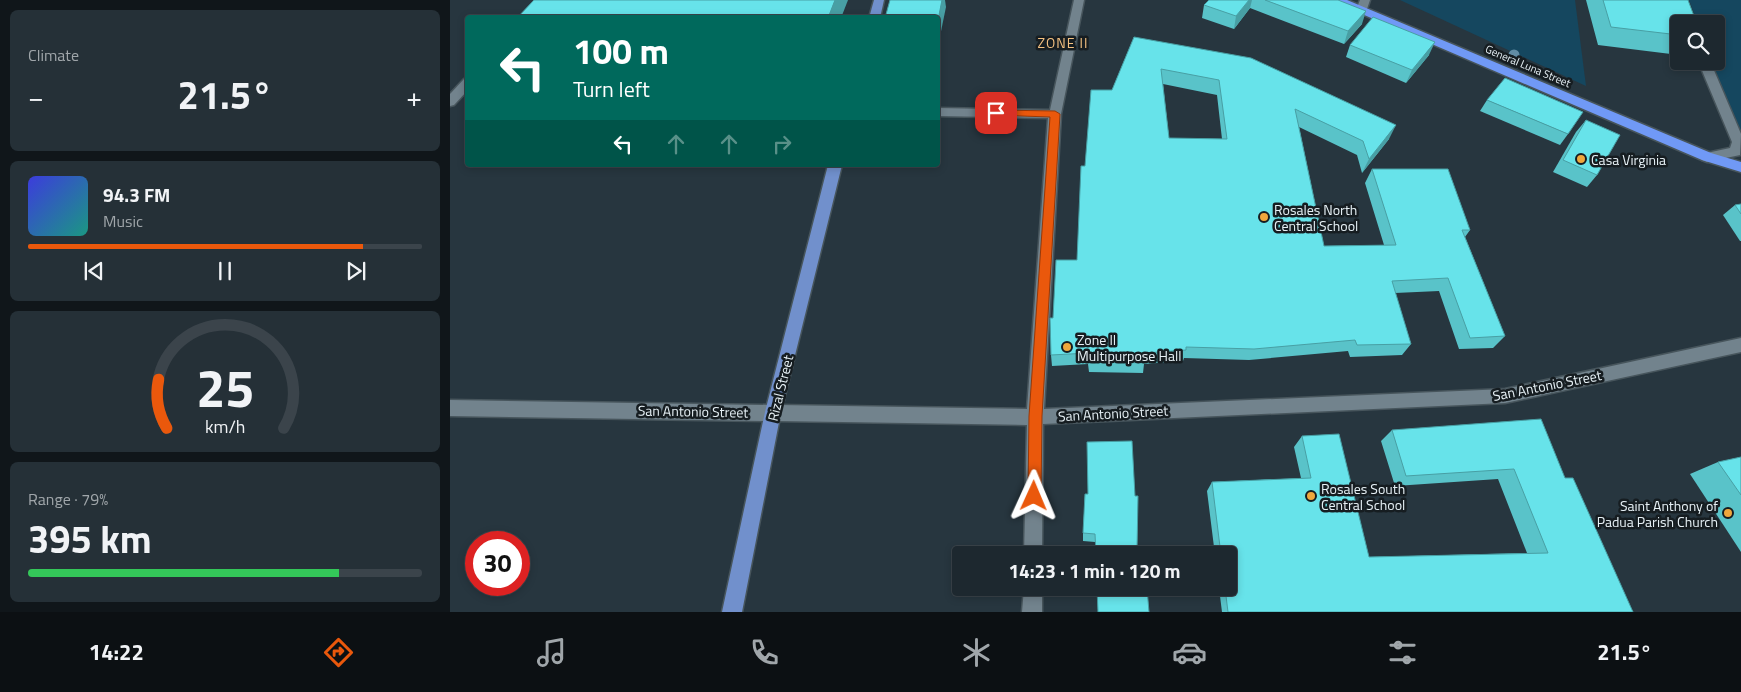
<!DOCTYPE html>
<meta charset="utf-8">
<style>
:root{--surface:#1d282f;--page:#253037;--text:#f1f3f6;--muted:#a0a6aa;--line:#3b444b;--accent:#ea580c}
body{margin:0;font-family:"Titillium Web",sans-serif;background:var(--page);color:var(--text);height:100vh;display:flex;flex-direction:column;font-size:19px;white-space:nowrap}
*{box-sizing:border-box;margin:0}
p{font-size:16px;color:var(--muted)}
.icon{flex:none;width:28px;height:28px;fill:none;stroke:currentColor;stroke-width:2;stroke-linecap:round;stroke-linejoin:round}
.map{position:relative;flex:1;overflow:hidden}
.sheet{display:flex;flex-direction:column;gap:10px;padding:10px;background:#10161a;width:450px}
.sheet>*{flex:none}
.hud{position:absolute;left:15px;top:15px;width:475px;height:152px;border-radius:5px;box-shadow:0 2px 8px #0003,0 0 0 1px var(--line);background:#00695c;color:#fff;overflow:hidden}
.controls{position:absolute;left:1220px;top:15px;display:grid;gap:10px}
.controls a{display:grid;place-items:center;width:55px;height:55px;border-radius:5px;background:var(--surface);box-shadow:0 2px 8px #0003,0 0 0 1px var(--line);font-size:25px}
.speed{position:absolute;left:15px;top:531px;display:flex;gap:10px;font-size:25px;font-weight:700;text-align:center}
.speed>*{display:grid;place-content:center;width:65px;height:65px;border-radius:50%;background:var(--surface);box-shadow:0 2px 8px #0003,0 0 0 1px var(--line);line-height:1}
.speed .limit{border:8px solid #d22;background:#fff;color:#111}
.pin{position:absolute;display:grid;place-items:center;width:42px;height:42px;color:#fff;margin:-21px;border-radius:10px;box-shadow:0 2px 8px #0006}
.me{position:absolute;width:55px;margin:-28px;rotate:1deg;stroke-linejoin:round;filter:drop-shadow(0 0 4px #0008)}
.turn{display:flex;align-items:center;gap:18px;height:105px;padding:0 25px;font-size:22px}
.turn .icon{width:65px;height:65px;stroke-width:2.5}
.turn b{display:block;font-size:35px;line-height:42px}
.lanes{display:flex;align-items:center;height:48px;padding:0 25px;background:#0003;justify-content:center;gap:25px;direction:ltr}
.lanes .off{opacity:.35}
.big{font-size:38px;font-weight:700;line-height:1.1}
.sheet .card{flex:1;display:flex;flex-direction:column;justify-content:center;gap:8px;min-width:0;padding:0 18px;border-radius:8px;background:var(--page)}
.sheet .dial{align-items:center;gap:0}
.dial svg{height:130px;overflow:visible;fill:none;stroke:var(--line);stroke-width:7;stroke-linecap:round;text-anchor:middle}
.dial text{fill:var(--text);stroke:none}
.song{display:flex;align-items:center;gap:15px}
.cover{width:60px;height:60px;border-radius:8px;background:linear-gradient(135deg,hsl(240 70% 55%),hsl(170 70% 35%))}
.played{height:5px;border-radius:2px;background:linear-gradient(90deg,var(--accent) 85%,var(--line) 85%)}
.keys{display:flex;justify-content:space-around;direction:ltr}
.heat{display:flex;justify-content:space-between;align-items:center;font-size:28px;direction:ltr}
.charge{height:8px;border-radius:4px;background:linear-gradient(90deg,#34c759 79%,var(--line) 0)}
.trip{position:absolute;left:502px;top:546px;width:285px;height:50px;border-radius:5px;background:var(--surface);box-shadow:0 2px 8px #0003,0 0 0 1px var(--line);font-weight:700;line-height:50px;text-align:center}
.tab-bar{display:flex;height:80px;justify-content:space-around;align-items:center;background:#0c1013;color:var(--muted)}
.tab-bar .icon{width:35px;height:35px}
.tab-bar .active{color:var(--accent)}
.tab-bar b{font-size:22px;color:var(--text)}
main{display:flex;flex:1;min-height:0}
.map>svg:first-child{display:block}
.green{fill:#15475f}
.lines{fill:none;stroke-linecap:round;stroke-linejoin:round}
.minor-casing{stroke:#47555c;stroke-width:3}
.major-casing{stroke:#47555c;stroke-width:3}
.highway-casing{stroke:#47555c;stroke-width:3}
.minor{fill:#72838d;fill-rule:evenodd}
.major{fill:#7190cc;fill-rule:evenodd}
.highway{fill:#7099f6;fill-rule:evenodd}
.tree{fill:#618ca4}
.wall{fill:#59c3c9;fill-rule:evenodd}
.shaded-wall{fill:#489fa4}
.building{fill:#67e3ea;stroke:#489fa4;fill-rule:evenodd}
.route{fill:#ea580c;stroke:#983908}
.poi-dot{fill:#efa73d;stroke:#161d21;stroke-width:2}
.labels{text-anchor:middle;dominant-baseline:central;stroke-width:5;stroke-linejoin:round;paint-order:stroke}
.far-street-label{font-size:11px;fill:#e7f1f6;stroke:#161d21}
.far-quarter-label{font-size:14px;letter-spacing:1px;fill:#f4c181;stroke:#161d21}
.poi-label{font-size:14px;fill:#e7f1f6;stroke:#161d21;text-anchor:start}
.street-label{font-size:14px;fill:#e7f1f6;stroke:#161d21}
</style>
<main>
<section class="sheet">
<div class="card"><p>Climate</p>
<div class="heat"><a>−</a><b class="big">21.5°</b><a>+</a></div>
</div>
<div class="card">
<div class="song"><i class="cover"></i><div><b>94.3 FM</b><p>Music</p></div></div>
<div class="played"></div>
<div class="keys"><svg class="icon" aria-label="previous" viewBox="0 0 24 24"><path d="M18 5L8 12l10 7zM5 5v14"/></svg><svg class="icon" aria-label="pause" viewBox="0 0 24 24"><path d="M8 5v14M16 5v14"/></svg><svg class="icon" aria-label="next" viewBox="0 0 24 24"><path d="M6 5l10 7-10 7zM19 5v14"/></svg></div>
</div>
<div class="card dial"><svg viewBox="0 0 100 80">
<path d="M14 69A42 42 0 1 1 86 69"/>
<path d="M14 69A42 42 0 0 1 9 39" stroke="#ea580c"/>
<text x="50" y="56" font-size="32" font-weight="700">25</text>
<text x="50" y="72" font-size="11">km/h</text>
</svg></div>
<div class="card"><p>Range · 79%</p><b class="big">395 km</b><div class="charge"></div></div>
</section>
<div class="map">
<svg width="1291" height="612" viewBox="0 0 1291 612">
<rect width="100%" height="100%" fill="#27363f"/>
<g class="green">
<path d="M950 0H1125L1136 86Z"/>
<path d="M1239 0H1291V142L1262 61H1266V24H1248Z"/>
</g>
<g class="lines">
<g class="minor-casing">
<g id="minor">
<path d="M624 0H634L611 114 594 409 1055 389 1291 338V352L1055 403 593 424 592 555H574L577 425 0 416V400L577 409 598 118 488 116V108L600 110Z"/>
<path d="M910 0H920L916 12H908L906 10Z"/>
<path d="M1248 61H1260L1291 134 1290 155 1257 162 1252 160 1250 157 1252 154 1280 148 1282 142Z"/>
<path d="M18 78V90L4 105 0 106V94L14 79Z"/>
<path d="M574 588H592V612H572Z"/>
</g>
</g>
<g class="major-casing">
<g id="major">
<path d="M424 0H434L430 18H419Z"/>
<path d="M378 165H392L331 412 292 612H272L315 412Z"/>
</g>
</g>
<g class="highway-casing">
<path id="highway" d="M883 0H897L1261 153 1291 162V172L1252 160 884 2Z"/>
</g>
<use href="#minor" class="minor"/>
<use href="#major" class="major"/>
<use href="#highway" class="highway"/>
</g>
<circle class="tree" cx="1064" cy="55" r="5.5"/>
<g class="wall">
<path d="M759 0H888L912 24 894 44 800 8 784 29 752 18 754 5Z"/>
<path d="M1136 0H1238L1229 24V55L1148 45Z"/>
<path d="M684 37 939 139 912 173 907 155 849 127 874 246 934 245 915 183 922 169 1020 230 1015 237 1055 336 1043 348 1009 349 989 291 945 293 961 344 952 355 900 357 898 351 799 360 734 358 733 361 694 364 693 373 639 372 638 364 602 366 601 355 603 318 627 260 635 166 662 90ZM713 84 767 95 772 139 719 138Z"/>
<path d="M900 45 979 55 956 83 896 57Z"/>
<path d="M1037 100 1118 134 1110 145 1030 111Z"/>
<path d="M1136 120 1147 175 1137 187 1103 172 1126 132Z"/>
<path d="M1291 204V241H1290L1273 215 1285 205Z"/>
<path d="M942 430 1115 478 1183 612H772L769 588H779V555H765L757 491 762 482 851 478 844 447 852 436 919 557 1077 553 1048 479 945 486 931 441Z"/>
<path d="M1291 457V552L1240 474 1268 462Z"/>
<path d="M635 494 687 550 645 542 633 541V533Z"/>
</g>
<g class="shaded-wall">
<path d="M385 0H398L391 18H378Z"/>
<path d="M492 0H495L496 7 488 46V20Z"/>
<path d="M799 0H802L800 8 784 29 786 16Z"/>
<path d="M916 11 912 24 894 44 898 31Z"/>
<path d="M985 42 979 55 956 83 962 70Z"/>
<path d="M946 125 939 139 912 173 919 159Z"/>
</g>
<g class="building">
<path d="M84 0H385L378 18H67Z"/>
<path d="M440 0H492L488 20V18H435Z"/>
<path d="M759 0H799L786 16 754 5Z"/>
<path d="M815 0H888L916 11 898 31Z"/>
<path d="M1153 0H1238L1247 24H1229V35L1161 27Z"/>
<path d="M923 17 985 42 962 70 900 45Z"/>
<path d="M684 37 801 58 946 125 919 159 913 141 845 109 874 246 946 245 922 169H998L1020 230H1012L1055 336 1020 338 998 278 942 281 961 344 907 345 905 340 804 349 736 347V350L695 353V363L638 361 639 353 601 355 600 318H603L606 260H627L631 166H635L641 90H662ZM711 69 769 80 777 139 719 138Z"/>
<path d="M1055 78 1133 112 1118 134 1037 100Z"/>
<path d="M1136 120 1170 135 1147 175 1113 160Z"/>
<path d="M1291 204V214L1285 205Z"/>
<path d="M1091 419 1115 478H1123L1183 612H778L775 588H779V555H771L762 482 861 478 852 436 889 434 919 557 1098 553 1064 469 956 476 942 430Z"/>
<path d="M682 441 685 496H688L687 550 695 549V555H646L645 534 633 533 635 494H638L637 442Z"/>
<path d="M1291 457V495L1268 462Z"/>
<path d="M647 588H697L699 612H648Z"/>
</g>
<path class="route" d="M546 110 605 111 610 114 592 416 591 496 589 500 584 502 580 500 578 496 579 416 600 117 543 115V111Z"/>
<g class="poi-dot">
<circle cx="1131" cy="159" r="5"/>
<circle cx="814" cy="217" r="5"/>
<circle cx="617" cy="347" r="5"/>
<circle cx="861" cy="496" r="5"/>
<circle cx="1278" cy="513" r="5"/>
</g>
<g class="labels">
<g class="far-street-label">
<text transform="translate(1078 66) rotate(23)">General Luna Street</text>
</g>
<g class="far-quarter-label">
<text x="613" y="42">ZONE II</text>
</g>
<g class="poi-label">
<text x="1141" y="159">Casa Virginia</text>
<text x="824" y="209">Rosales North<tspan x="824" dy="16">Central School</tspan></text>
<text x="627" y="339">Zone II<tspan x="627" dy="16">Multipurpose Hall</tspan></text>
<text x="871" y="488">Rosales South<tspan x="871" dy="16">Central School</tspan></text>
<text x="1268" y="505" text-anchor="end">Saint Anthony of<tspan x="1268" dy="16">Padua Parish Church</tspan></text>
</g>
<g class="street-label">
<text transform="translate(1097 385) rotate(-11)">San Antonio Street</text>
<text transform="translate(330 388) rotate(-76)">Rizal Street</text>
<text transform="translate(243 411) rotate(1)">San Antonio Street</text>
<text transform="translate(663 413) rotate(-3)">San Antonio Street</text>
</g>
</g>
</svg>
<div class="controls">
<a><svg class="icon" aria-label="search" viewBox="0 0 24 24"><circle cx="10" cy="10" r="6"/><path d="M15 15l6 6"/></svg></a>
</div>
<div class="speed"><div class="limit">30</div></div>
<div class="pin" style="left:546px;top:113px;background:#d93025"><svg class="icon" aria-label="arrive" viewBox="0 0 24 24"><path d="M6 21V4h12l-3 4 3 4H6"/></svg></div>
<svg class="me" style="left:584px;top:496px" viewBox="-20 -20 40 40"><path d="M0-17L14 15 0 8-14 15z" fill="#ea580c" stroke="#fff" stroke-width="4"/></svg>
<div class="trip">14:23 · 1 min · 120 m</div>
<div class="hud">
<div class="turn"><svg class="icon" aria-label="left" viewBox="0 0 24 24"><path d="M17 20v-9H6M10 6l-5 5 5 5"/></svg><div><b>100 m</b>Turn left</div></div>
<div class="lanes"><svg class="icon" aria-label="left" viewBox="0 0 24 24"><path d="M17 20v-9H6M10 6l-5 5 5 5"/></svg><svg class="icon off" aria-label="ahead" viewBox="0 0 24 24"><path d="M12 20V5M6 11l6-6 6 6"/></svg><svg class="icon off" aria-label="ahead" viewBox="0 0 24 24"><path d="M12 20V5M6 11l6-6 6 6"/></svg><svg class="icon off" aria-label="right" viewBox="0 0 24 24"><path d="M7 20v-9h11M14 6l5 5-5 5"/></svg></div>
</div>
</div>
</main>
<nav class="tab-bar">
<b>14:22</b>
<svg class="icon active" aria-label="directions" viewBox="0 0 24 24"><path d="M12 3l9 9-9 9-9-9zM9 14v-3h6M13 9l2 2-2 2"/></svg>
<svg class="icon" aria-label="music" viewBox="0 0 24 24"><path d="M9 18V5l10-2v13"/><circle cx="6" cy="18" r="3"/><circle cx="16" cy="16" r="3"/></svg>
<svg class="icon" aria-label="phone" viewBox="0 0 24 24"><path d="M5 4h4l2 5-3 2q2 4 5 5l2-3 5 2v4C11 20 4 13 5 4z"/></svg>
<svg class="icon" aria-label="climate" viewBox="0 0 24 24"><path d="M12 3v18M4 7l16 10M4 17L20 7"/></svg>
<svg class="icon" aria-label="car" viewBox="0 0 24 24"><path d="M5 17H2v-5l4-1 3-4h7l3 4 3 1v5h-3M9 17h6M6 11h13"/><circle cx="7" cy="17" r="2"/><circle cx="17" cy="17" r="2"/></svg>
<svg class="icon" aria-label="filters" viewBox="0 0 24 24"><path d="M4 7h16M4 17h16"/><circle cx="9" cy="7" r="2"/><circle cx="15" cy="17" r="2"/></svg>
<b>21.5°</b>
</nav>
